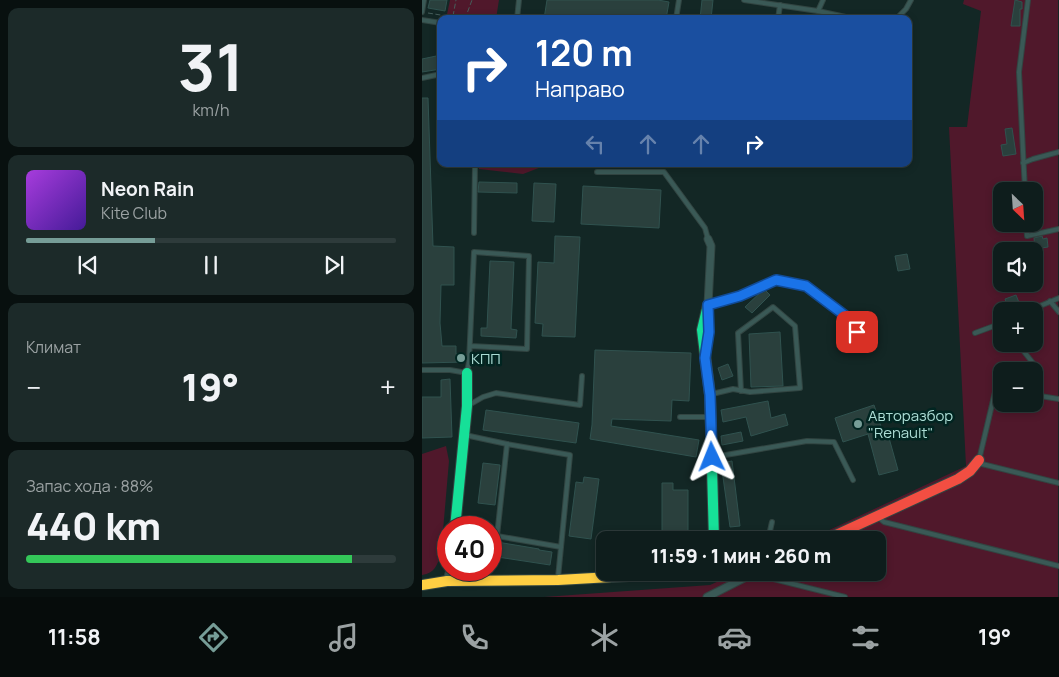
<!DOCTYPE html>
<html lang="ru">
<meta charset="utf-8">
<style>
:root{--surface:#0e1d1c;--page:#1c2a29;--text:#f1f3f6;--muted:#9ba2a3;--line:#2e3b3b;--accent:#769d97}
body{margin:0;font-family:Manrope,sans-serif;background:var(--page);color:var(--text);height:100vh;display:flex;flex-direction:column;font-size:19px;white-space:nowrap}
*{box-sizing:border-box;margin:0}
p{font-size:16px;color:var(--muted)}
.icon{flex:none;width:28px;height:28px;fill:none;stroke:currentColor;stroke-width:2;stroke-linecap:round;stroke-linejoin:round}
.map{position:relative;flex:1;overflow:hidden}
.side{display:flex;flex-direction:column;gap:8px;padding:8px;background:#08100f;width:422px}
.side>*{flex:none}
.guide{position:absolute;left:15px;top:15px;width:475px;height:152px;border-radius:10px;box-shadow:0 2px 8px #0003,0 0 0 1px var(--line);background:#1a4fa0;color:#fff;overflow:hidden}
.needle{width:32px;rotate:155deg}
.tools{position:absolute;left:571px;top:182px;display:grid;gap:10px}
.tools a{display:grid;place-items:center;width:50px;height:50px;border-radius:10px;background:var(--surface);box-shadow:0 2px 8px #0003,0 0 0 1px var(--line);font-size:25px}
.speed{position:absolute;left:15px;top:516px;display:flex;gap:10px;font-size:25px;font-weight:700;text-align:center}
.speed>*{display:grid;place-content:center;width:65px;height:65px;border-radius:50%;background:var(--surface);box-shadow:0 2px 8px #0003,0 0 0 1px var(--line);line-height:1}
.speed .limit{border:8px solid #d22;background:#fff;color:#111}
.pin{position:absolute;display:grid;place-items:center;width:42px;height:42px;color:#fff;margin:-21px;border-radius:10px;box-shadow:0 2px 8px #0006}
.me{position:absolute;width:55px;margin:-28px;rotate:358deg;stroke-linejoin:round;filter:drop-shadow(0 0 4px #0008)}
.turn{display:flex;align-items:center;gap:18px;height:105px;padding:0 15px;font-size:22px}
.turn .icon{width:65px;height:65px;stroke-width:2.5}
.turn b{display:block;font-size:35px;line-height:42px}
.lanes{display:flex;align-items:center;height:48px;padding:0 15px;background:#0003;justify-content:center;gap:25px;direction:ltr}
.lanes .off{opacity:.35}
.big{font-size:38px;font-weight:800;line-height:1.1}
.side .card{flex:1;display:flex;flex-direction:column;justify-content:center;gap:8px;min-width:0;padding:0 18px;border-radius:10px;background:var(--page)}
.side .dial{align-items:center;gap:0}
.dial b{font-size:65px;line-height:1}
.song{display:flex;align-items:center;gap:15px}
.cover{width:60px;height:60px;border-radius:8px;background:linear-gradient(135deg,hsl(280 70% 55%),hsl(260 70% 35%))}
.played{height:5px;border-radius:2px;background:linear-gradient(90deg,var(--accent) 35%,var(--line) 35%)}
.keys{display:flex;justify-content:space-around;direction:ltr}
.heat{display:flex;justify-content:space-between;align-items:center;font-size:28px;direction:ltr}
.charge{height:8px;border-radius:4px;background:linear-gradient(90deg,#34c759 88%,var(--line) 0)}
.trip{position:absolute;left:174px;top:531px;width:290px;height:50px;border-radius:10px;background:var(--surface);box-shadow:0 2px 8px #0003,0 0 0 1px var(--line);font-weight:800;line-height:50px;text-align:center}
.tabs{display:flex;height:80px;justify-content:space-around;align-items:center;background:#060c0b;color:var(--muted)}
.tabs .icon{width:35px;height:35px}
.tabs .on{color:var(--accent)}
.tabs b{font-size:22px;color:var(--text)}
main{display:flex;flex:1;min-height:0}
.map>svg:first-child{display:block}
.green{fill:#50182b;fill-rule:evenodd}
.building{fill:#2a403d;stroke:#30524f}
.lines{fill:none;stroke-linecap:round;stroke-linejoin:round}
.lane-casing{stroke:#324542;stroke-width:6}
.street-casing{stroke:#324542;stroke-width:9}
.fast-casing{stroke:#324542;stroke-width:12}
.slow-casing{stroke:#324542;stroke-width:12}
.jam-casing{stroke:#324542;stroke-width:12}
.path{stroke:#465e5b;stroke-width:1;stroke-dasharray:5 2.5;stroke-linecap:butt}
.lane{stroke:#3a5956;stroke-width:4}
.street{stroke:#3a5956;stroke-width:7}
.fast{stroke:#16e098;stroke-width:10}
.slow{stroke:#ffcf43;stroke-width:10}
.jam{stroke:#f24e42;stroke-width:10}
.route-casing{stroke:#114b97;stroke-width:12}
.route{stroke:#1a73e8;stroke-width:9}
.poi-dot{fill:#769d97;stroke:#012521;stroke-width:2}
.labels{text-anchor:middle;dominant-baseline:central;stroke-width:5;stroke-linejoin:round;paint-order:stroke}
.poi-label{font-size:15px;fill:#acddd5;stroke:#012521;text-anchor:start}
</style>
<main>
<section class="side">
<div class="card dial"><b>31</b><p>km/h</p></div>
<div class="card">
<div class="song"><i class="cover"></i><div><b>Neon Rain</b><p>Kite Club</p></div></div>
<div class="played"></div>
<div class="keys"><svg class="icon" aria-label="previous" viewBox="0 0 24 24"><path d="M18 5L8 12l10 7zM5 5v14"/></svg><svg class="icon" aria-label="pause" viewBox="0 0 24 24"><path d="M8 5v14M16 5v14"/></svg><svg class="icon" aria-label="next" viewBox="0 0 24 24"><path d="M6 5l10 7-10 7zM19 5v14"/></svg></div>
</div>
<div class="card"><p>Климат</p>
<div class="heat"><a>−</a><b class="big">19°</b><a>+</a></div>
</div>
<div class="card"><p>Запас хода · 88%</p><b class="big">440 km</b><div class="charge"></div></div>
</section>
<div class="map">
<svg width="637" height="597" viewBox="0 0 637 597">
<rect width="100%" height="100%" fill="#132725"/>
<g class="green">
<path d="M28 0H77L74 19H24Z"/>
<path d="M542 0H636V597H122L288 585 315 573 455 572V540H386L544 466 527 127H545L559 11 541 4ZM580 191H612V224H580ZM580 251H612V284H580ZM580 311H612V344H580ZM580 371H612V404H580Z"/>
<path d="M57 164H121L122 166 101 174 57 169Z"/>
<path d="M24 446 27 461 19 554C15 565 13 573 0 575V454Z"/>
</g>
<g class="building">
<path d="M8 0H25L23 11 6 8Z"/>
<path d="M125 0H236L247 2 244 19H122Z"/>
<path d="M280 0H291L289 19H278Z"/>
<path d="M593 0 600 2V9H598V26H589Z"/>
<path d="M19 55V69L0 72V59Z"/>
<path d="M0 98H6L11 246 32 247V285H19L18 323 20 346H34V354H43V362L0 363Z"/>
<path d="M590 128 594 154 581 156 579 145 585 144 583 129Z"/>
<path d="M57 182 95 183V193L56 192Z"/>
<path d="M112 183 134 184 132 222 110 221Z"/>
<path d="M161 186 239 190 237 228 159 224Z"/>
<path d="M133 236 158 237 153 337 120 336 121 324 113 323 116 262 132 263Z"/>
<path d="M620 236 621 239 625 238 626 247 613 249 612 238Z"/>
<path d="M485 254 488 269 476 271 473 256Z"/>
<path d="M68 261 92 262 89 329 95 330 94 338 59 336V328H65Z"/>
<path d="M342 289 348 295 330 313 323 307Z"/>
<path d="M594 295 598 305 587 309 583 299Z"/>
<path d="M358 332 361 386 329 387 327 334Z"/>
<path d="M173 350 269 353 267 401 250 400 249 421 190 419 189 426 277 440 274 457 168 439 170 425Z"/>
<path d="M306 364 311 376 300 380 296 368Z"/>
<path d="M28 379 30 437 0 438V397H19V380Z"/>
<path d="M346 401 349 418 363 414 366 425 329 436 324 417 301 422 299 410Z"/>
<path d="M452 405 463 439 467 438 476 470 457 475 446 434 421 442 413 418Z"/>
<path d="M64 410 157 423 154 443 61 430Z"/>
<path d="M319 432 321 441 300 445 299 436Z"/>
<path d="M310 461 318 526 308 527 299 463Z"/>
<path d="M61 463 78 465 73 505 56 503Z"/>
<path d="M162 477 177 479 169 539 147 536 154 482 161 483Z"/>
<path d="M240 483H251V490H266V537H240Z"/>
<path d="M69 541 117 549V550L130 552 128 565 69 556Z"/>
</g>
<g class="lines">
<g class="lane-casing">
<g id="lane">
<path d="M322 0 396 11 401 0"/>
<path d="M396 11 433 19"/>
<path d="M0 12 2 0"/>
<path d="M95 19 97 0"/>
<path d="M254 19 257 0"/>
<path d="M356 19 358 5"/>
<path d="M474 19 484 9 489 0"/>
<path d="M0 20 19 23"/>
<path d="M0 78 19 74"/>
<path d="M601 163 611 159 637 152"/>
<path d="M175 172H242L283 228 286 239"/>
<path d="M603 191 597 72 606 0"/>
<path d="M604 224 605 236 637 229"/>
<path d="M52 233 53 164"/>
<path d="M628 301 637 312"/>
<path d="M287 305 318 296 354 280 384 286 425 317 445 348"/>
<path d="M606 311 637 298"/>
<path d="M553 333 580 323"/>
<path d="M596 344 618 372"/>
<path d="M0 370H28L45 373 47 362 52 252 107 256 105 349 48 346"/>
<path d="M580 393 573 392 557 460 560 464 637 483"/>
<path d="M290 394 311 389 328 392 378 388 373 326 351 307 316 333 319 391"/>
<path d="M612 395 637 399"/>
<path d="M47 405 61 397 74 393 158 405 160 376"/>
<path d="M258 417H288"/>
<path d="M43 435 85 444"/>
<path d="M292 457 385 441 412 442 431 480"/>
<path d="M456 517 462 522 637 566"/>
<path d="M346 540 350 522"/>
<path d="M331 574 423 597"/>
<path d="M136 578 148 455 85 444 75 536 139 547"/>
</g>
</g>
<g class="street-casing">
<g id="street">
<path d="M285 348 287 332 286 305 289 246 286 239"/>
<path d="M25 581 28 570"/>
<path d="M285 597 334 572"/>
</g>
</g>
<g class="fast-casing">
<g id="fast">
<path d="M286 305 280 330 288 395 292 540"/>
<path d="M33 528 45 406V373"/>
</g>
</g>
<g class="slow-casing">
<path id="slow" d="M0 585 25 581 136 580 278 572"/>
</g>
<g class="jam-casing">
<path id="jam" d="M403 540 536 479 548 471 557 460"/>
</g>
<g class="path">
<path d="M6 13 31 17 30 19"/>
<path d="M31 16 34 0"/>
<path d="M43 19 50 0"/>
</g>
<use href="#lane" class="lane"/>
<use href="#street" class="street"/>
<use href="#fast" class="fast"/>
<use href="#slow" class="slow"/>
<use href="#jam" class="jam"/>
</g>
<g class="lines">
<g class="route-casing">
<path id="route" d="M290 457 288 395 283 358 287 332 286 305 318 296 354 280 384 286 425 317 435 332"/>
</g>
<use href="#route" class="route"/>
</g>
<g class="poi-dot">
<circle cx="39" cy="358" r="5"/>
<circle cx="436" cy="424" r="5"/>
</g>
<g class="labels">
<g class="poi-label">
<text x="49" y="358">КПП</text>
<text x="446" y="415">Авторазбор<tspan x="446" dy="17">"Renault"</tspan></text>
</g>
</g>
</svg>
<div class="tools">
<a><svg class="needle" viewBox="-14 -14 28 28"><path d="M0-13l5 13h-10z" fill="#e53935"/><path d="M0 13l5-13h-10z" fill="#9ba2a3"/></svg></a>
<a><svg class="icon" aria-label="sound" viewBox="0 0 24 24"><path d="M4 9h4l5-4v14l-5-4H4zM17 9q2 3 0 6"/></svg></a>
<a>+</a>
<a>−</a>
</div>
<div class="speed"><div class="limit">40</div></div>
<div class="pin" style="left:435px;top:332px;background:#d93025"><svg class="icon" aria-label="arrive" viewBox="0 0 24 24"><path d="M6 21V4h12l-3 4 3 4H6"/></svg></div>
<svg class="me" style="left:290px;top:457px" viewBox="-20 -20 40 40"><path d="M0-17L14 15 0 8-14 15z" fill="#1a73e8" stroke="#fff" stroke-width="4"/></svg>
<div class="trip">11:59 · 1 мин · 260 m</div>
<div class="guide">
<div class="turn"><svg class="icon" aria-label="right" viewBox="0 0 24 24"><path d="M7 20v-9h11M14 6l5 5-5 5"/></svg><div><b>120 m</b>Направо</div></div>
<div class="lanes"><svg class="icon off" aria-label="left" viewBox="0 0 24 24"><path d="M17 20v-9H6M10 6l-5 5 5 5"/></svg><svg class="icon off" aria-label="ahead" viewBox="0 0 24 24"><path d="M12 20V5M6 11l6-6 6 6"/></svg><svg class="icon off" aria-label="ahead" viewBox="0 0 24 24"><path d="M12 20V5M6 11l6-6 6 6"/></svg><svg class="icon" aria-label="right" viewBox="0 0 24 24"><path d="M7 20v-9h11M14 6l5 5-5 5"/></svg></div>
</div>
</div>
</main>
<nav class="tabs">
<b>11:58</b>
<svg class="icon on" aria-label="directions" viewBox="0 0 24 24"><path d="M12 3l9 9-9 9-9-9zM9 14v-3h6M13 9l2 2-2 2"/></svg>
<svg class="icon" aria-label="music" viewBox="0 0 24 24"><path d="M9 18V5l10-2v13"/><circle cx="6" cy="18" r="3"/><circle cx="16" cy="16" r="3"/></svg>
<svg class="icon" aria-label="phone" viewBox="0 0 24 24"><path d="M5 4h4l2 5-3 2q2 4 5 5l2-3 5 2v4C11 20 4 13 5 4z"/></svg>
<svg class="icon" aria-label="climate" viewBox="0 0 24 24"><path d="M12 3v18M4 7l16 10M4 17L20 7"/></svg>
<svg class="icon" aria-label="car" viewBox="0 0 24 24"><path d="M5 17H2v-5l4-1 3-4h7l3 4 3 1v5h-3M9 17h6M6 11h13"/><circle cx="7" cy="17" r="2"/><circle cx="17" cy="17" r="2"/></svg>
<svg class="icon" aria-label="filters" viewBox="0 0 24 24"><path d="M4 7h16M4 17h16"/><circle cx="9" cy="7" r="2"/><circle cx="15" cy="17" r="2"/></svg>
<b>19°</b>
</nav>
